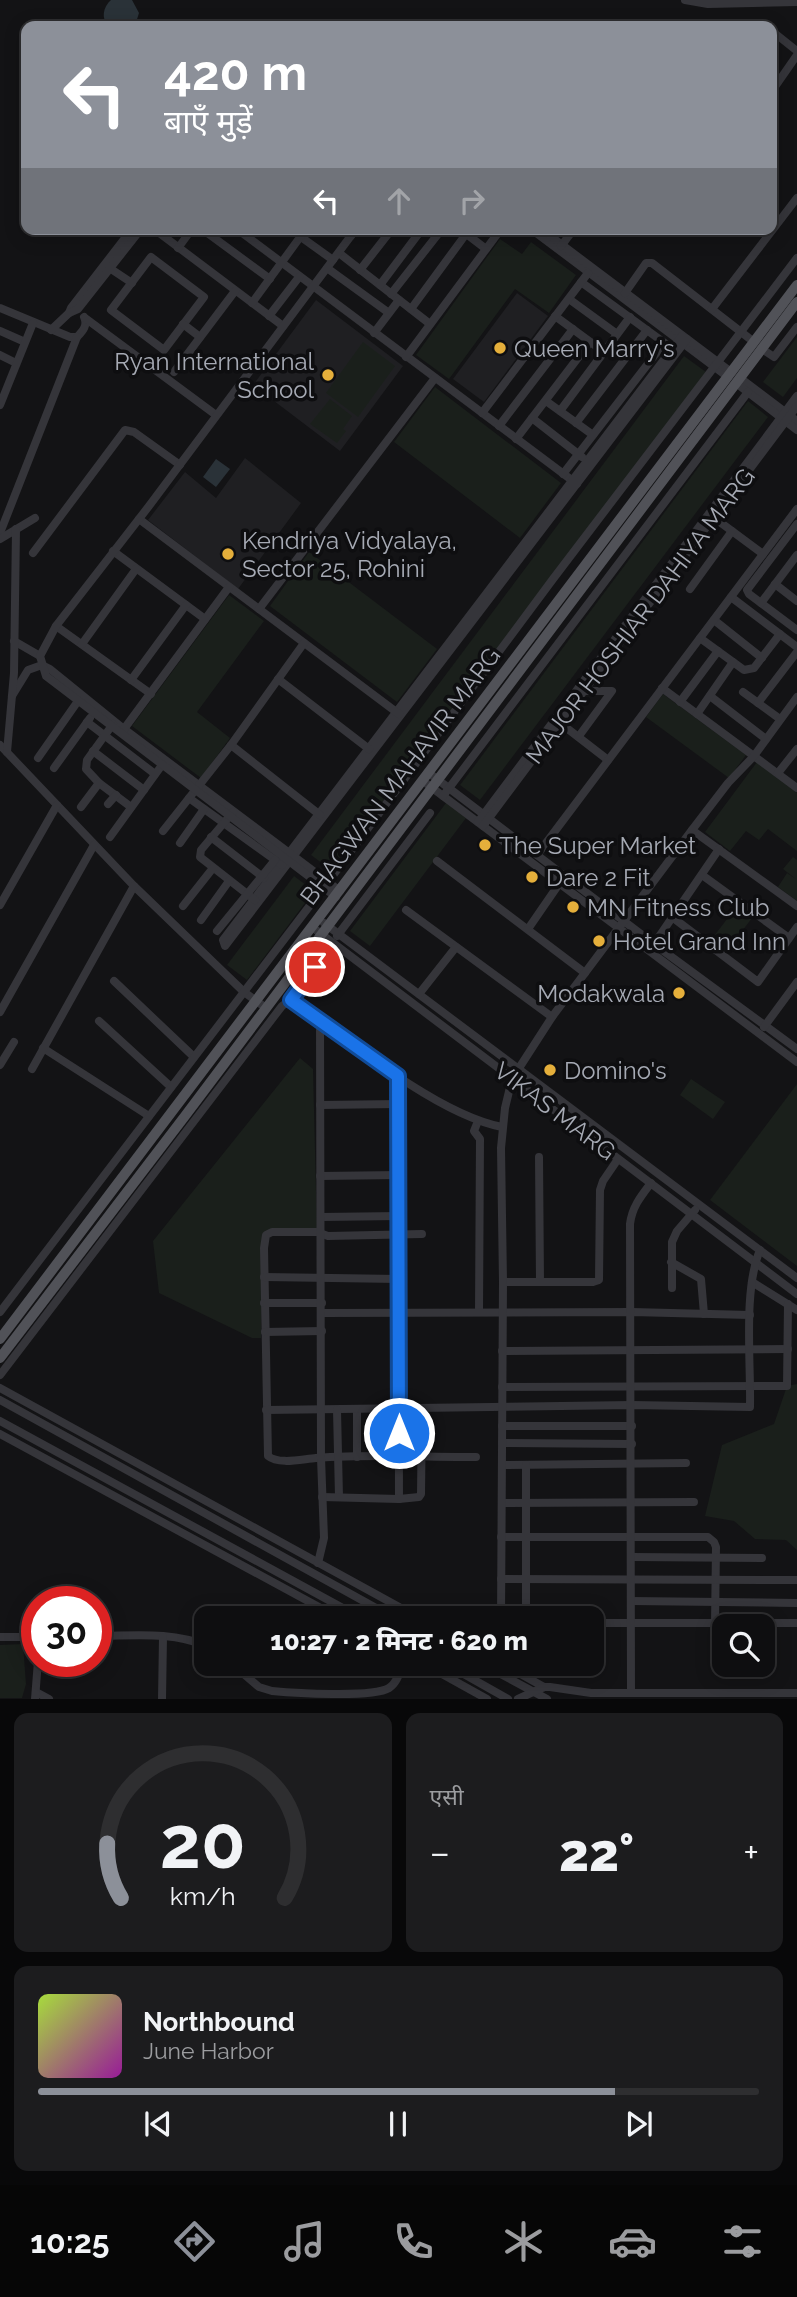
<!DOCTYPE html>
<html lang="hi">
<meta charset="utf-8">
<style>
:root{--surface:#0e0e10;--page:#1c1c1e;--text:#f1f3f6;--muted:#9b9c9f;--line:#2e2e30;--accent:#8c9099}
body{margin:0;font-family:Raleway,"Noto Sans Devanagari",sans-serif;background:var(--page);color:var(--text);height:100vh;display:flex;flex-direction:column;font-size:26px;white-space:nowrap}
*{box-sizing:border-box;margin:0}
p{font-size:23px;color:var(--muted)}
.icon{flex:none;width:38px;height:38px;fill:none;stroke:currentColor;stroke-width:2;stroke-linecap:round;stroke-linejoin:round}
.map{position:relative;height:1699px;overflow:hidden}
.side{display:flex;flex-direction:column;gap:14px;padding:14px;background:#080809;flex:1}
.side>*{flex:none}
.top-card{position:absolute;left:21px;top:21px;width:756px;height:214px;border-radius:14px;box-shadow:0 4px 18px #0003,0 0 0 2px var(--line);background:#8c9099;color:#fff;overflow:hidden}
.fabs{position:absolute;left:712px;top:1614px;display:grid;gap:14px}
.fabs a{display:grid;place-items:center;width:63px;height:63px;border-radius:14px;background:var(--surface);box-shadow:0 4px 18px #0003,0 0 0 2px var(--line);font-size:35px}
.speed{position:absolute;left:21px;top:1586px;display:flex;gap:14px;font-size:35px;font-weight:700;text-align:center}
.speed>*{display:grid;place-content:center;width:91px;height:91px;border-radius:50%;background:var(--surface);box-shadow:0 4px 18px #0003,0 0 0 2px var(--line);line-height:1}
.speed .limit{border:10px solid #d22;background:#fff;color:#111}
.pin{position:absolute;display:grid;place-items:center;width:60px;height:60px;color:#fff;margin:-30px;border:4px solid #fff;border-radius:50%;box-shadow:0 2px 7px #0007}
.me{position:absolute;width:77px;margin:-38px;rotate:0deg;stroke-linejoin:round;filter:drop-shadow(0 0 5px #0008)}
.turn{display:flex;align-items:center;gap:24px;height:147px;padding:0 28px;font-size:32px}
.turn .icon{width:91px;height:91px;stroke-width:2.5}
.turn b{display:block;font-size:49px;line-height:60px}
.lanes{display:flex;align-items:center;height:66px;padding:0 28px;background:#0003;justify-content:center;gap:35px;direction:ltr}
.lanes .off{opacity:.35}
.big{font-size:52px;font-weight:800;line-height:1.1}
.side .widget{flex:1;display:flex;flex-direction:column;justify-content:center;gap:10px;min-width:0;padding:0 24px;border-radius:14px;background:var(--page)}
.side .dial{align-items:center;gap:0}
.dial svg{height:182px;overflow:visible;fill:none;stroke:var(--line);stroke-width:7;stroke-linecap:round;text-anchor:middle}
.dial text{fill:var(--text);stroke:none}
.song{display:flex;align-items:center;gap:21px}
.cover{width:84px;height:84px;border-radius:10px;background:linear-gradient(135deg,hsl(80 70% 55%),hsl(300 70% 35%))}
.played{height:7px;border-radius:4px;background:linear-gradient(90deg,var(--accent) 80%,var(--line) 80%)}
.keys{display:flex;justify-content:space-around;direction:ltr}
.heat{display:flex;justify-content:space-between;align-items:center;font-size:38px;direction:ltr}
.side .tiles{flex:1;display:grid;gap:14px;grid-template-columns:1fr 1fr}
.widget:last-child{grid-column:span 2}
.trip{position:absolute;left:194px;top:1606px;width:410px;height:70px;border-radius:14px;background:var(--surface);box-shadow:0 4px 18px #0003,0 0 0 2px var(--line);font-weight:800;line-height:70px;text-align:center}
.dock{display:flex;height:112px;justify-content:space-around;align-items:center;background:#060606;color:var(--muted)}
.dock .icon{width:49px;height:49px}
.dock .on{color:var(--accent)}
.dock b{font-size:32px;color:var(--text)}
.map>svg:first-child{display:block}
.built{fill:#1f1f22}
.green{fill:#1a1f1b}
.water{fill:#2a3238}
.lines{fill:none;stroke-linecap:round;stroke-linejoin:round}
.minor{stroke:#35353a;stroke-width:8}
.major{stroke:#515258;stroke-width:10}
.route-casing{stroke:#114b97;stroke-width:18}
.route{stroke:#1a73e8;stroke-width:12}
.poi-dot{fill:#e5af3b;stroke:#0e0e10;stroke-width:2.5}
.labels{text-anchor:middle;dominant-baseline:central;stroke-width:7;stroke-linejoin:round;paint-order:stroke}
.poi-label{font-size:24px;fill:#a6aab4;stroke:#0e0e10;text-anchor:start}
.street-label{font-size:24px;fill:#a6aab4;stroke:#0e0e10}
</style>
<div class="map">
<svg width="797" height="1699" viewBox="0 0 797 1699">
<rect width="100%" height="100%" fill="#131315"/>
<g class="built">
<path d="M517 293 548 316 484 402 453 379Z"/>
<path d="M316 300 403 366 340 451 253 385Z"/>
<path d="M245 458 301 503 238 589 148 520 185 472 216 498Z"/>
</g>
<g class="green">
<path d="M500 239 522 254 531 242 576 275 549 313 515 289 449 379 416 355Z"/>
<path d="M797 337V378L783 397 763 382Z"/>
<path d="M363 342 395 366 358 417 326 393Z"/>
<path d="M684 356 706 372 331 870 311 855Z"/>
<path d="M435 387 561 483 520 538 394 442Z"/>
<path d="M330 399 352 416 343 429 346 431 337 443 310 424Z"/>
<path d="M748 401 768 417 480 800 460 785Z"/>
<path d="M309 552 437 649 397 702 270 606Z"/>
<path d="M229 595 264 621 197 712 230 738 201 778 132 726Z"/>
<path d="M663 694 746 755 729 778 646 717Z"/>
<path d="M757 762 797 793V851L768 829 759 840 746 831 730 851 705 832Z"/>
<path d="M446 803 466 818 370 946 350 931Z"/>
<path d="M793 857 797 860V901L778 887 787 873 796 879 783 869Z"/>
<path d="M294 876 314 891 247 980 227 965Z"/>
<path d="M737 906 752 918 726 952 711 940Z"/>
<path d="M300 1058 313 1069 317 1232H263L261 1338H252L159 1293 153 1241Z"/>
<path d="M691 1079 725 1102 713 1119 680 1095Z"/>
<path d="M797 1084V1266L710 1200Z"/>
<path d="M797 1384V1550L786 1540 755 1539 734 1521 705 1516 722 1445 774 1424 787 1386Z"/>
<path d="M23 1644 26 1684 22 1698H0V1645Z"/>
</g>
<g class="water">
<path d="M111 0H132L139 13 135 26H108C101 18 103 7 111 0Z"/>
<path d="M216 459 230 469 216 487 203 477Z"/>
</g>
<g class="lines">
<g class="minor">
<path d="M685 0 708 4 797 2"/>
<path d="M772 31 797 51"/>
<path d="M772 91 797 55"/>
<path d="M154 229 283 326"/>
<path d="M202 229 270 279"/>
<path d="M237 229 577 484"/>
<path d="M342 229 351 236"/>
<path d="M460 229 486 249"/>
<path d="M531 229 728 377"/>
<path d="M541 229 731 372"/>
<path d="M301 237 333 260"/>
<path d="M561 246 574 229"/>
<path d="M178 248 192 229"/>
<path d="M339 253 430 324"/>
<path d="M151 257 204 297 164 350 111 310Z"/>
<path d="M327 268 389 313"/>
<path d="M111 269 132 283"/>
<path d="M360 270 392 229"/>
<path d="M581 282 666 344"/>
<path d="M380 285 422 229"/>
<path d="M625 293 646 263H652L754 342"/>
<path d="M391 294 442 229"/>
<path d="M569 299 617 334"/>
<path d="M252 303 306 229"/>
<path d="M0 308 70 337H77C83 331 88 325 84 317"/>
<path d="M411 309 466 234"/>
<path d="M712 309 797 198"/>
<path d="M69 313 71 308 132 229"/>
<path d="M269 316 299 277"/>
<path d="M555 316 604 352"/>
<path d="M85 318 216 415"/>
<path d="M183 324 200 337"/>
<path d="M51 330 69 313 78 309 141 229"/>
<path d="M0 331 25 342"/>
<path d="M374 333 399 300"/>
<path d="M682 336 223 940 225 946 687 339"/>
<path d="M762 349 774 357 797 327"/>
<path d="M0 355 16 363"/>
<path d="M406 357 501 229"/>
<path d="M174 372 235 291"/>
<path d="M740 378 797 421"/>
<path d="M736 383 797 430"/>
<path d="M546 401 593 435"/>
<path d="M0 405 33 323"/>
<path d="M560 411 630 317"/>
<path d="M482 413 588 273"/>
<path d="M532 418 582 457"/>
<path d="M576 423 647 330"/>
<path d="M499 426 573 329"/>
<path d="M516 439 590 342"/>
<path d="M563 474 664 343"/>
<path d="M709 514 763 554"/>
<path d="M139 519 399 714"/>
<path d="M797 524 747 590 749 594 797 630"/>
<path d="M0 533 77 337"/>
<path d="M0 539 35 518"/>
<path d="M113 551 205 619"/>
<path d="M33 553 125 430 134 432 180 465"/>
<path d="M775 584 797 601"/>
<path d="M690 589 732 531"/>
<path d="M731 597 797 647"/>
<path d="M761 603 797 555"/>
<path d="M259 609 435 378"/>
<path d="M714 620 762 658"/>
<path d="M56 626 151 694"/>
<path d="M700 638 744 670 754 668 780 634"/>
<path d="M14 641 40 656"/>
<path d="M82 644 136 569"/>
<path d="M278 679 369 749"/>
<path d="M131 680 186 605"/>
<path d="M662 688 797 788"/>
<path d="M743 692 780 719"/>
<path d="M12 696 28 670 42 665 50 669 124 729 340 891"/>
<path d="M710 696 766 739"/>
<path d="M680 702 718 651"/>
<path d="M758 703 797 652"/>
<path d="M697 714 733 662"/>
<path d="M555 719 608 760"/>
<path d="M87 722 155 774"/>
<path d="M113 724 87 760 86 769 99 783 131 807"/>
<path d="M124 729 229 587"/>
<path d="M579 736 612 691H582"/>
<path d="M0 745 134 886 244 992 266 1008"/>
<path d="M231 745 320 815"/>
<path d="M93 751 144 790"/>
<path d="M7 752 14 673 16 529"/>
<path d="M38 758 78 701"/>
<path d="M54 768 90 718"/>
<path d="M429 773 654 944 797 1049"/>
<path d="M778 773 797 749"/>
<path d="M423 781 797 1062"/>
<path d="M443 796 748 392"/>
<path d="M189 798 282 865"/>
<path d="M108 804 116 795"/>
<path d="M81 807 99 783"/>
<path d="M233 812 201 850 200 857 255 900"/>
<path d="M478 822 797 396"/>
<path d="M483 826 797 406"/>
<path d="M692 830 797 906"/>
<path d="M163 831 231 745 304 643"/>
<path d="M110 837 162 765"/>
<path d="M211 837 264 878"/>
<path d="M180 843 204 809"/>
<path d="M537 855 797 509"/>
<path d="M437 861 585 973"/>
<path d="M702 875 789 938"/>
<path d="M328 882 553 579 797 258"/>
<path d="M336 897 46 676 40 656 56 626 149 506 356 229"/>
<path d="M0 905 57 805"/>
<path d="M183 906 213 868"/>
<path d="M406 910 552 1017"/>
<path d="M672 917 758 982 797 927"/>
<path d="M201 920 229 881"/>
<path d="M324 923 797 1278"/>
<path d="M312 927 797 1294"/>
<path d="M528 929 559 884"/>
<path d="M217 931 275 860"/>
<path d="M337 936 430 813"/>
<path d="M654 944 719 849"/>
<path d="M114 981 194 1057"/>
<path d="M419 994 456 947"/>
<path d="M291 1000 315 967"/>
<path d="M0 1012 94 845"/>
<path d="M99 1021 171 1087"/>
<path d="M764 1027 797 982"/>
<path d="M43 1048 149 1116"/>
<path d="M0 1065 14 1042"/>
<path d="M32 1069 134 886"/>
<path d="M398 1075 399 1499"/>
<path d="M320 1105 399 1104"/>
<path d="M478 1121 474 1131 480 1139 479 1312"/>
<path d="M539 1157 540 1282"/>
<path d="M320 1176 399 1175"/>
<path d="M321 1217 399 1216"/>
<path d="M422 1234 328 1236 317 1232H272L266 1235 264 1248 268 1456C279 1465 302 1459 316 1458 369 1454 423 1457 476 1457"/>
<path d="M671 1262 701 1279 704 1314"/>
<path d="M264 1277 399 1279"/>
<path d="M503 1282H593L599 1280 600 1190 603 1181 618 1159"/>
<path d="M752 1282 797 1310"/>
<path d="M672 1288V1242L677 1231 695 1210"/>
<path d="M264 1303H322"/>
<path d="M0 1312 324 887"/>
<path d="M322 1313 632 1312 750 1315"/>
<path d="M265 1332 322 1331"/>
<path d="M502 1351 788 1349"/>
<path d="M0 1375 282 1006 289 1001 299 1004C351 1043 439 1115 502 1127"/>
<path d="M502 1387 787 1386 788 1304"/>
<path d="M0 1388 421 1619"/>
<path d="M0 1400 396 1619"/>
<path d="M357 1409V1457"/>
<path d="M266 1410 632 1405 750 1407C751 1362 743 1290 760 1250"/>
<path d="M337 1410 339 1497"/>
<path d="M0 1421 363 1619"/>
<path d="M502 1426H632"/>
<path d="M0 1434 341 1619"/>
<path d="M502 1443 632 1444"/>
<path d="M502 1465 686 1463"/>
<path d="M322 1497 399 1499 419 1497 421 1494 422 1408"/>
<path d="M502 1503 694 1502"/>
<path d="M501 1537H708L714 1542 716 1547 715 1624"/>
<path d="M632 1557 762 1558"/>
<path d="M318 1563 324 1538 321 1458 320 1019"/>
<path d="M501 1579 797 1580"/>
<path d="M631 1601 797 1603"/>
<path d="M501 1619 503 1282 501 1148 505 1108 512 1079 552 1017 692 830 728 783 754 756 797 697"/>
<path d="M526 1619V1465"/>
<path d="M592 1623H797"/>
<path d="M96 1636C132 1636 173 1631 206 1646"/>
<path d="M0 1637H37"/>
<path d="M232 1664 259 1687 272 1691C293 1693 373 1698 389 1688 397 1683 400 1672 403 1664"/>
<path d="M424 1664 487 1699"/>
<path d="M446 1664 508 1699"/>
<path d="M482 1664 547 1699"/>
<path d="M503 1664 544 1687"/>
<path d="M36 1692 49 1699"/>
<path d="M631 1693 630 1224C632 1207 641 1196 651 1183"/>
<path d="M35 1699 38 1661"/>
<path d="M162 1699 163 1637"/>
<path d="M518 1699 544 1687H550L591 1693H797"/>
</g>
<g class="major">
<path d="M0 1339 797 285"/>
<path d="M0 1358 185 1116 797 302"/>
</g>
</g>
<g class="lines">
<g class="route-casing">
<path id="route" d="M315 967 291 1000 398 1076 399 1433"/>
</g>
<use href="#route" class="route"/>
</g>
<g class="poi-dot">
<circle cx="500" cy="348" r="7"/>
<circle cx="328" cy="375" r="7"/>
<circle cx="228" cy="554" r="7"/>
<circle cx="485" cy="845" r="7"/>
<circle cx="532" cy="877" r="7"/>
<circle cx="573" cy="907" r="7"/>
<circle cx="599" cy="941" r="7"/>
<circle cx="679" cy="993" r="7"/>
<circle cx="550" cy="1070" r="7"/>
</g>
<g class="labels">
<g class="poi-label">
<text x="514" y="348">Queen Marry's</text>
<text x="314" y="361" text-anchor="end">Ryan International<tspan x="314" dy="28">School</tspan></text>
<text x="242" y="540">Kendriya Vidyalaya,<tspan x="242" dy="28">Sector 25, Rohini</tspan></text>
<text x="499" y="845">The Super Market</text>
<text x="546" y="877">Dare 2 Fit</text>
<text x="587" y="907">MN Fitness Club</text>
<text x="613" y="941">Hotel Grand Inn</text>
<text x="665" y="993" text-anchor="end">Modakwala</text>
<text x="564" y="1070">Domino's</text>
</g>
<g class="street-label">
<text transform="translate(640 616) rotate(-53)">MAJOR HOSHIAR DAHIYA MARG</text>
<text transform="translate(400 776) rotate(-53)">BHAGWAN MAHAVIR MARG</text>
<text transform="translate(555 1111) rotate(37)">VIKAS MARG</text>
</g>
</g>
</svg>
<div class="fabs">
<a><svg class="icon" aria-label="search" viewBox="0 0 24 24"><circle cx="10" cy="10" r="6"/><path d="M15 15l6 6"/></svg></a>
</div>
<div class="speed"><div class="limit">30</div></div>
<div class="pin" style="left:315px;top:967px;background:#d93025"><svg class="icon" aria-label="arrive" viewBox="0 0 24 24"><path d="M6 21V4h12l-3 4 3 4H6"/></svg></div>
<svg class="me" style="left:399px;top:1433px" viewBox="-20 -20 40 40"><circle r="17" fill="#1a73e8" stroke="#fff" stroke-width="3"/><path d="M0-11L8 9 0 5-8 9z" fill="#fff"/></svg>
<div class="trip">10:27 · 2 मिनट · 620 m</div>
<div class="top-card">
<div class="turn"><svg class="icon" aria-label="left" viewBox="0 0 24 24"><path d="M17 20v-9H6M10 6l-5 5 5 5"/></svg><div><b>420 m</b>बाएँ मुड़ें</div></div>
<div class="lanes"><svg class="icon" aria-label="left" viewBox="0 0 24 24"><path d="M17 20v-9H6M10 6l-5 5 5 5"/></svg><svg class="icon off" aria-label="ahead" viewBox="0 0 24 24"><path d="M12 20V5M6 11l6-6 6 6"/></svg><svg class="icon off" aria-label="right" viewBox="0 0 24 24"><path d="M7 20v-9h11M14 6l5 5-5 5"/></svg></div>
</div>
</div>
<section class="side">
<div class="tiles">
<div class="widget dial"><svg viewBox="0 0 100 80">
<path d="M14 69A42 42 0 1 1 86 69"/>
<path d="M14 69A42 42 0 0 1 8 45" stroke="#8c9099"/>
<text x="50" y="56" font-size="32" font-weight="700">20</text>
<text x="50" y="72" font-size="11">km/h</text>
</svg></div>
<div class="widget"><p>एसी</p>
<div class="heat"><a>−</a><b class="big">22°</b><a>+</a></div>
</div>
<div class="widget">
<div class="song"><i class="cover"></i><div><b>Northbound</b><p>June Harbor</p></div></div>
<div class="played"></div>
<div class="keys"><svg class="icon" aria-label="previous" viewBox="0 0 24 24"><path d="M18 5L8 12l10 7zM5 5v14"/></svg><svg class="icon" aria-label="pause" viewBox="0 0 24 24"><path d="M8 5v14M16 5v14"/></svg><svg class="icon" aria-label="next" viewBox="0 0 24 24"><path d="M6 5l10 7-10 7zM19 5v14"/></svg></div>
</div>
</div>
</section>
<nav class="dock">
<b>10:25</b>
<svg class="icon on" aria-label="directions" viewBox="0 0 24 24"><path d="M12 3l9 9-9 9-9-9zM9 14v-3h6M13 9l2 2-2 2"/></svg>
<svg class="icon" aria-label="music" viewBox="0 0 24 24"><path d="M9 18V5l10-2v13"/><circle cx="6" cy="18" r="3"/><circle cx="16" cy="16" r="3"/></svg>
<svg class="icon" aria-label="phone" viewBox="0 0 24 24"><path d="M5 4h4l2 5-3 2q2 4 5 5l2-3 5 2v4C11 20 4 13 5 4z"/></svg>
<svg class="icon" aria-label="climate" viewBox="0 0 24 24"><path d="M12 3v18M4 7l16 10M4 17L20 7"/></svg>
<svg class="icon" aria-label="car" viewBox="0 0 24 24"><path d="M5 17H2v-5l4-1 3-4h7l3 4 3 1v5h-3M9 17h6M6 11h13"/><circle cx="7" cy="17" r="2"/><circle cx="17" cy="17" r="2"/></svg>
<svg class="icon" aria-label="filters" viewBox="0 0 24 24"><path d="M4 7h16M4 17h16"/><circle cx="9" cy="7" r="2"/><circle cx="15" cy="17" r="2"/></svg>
</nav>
